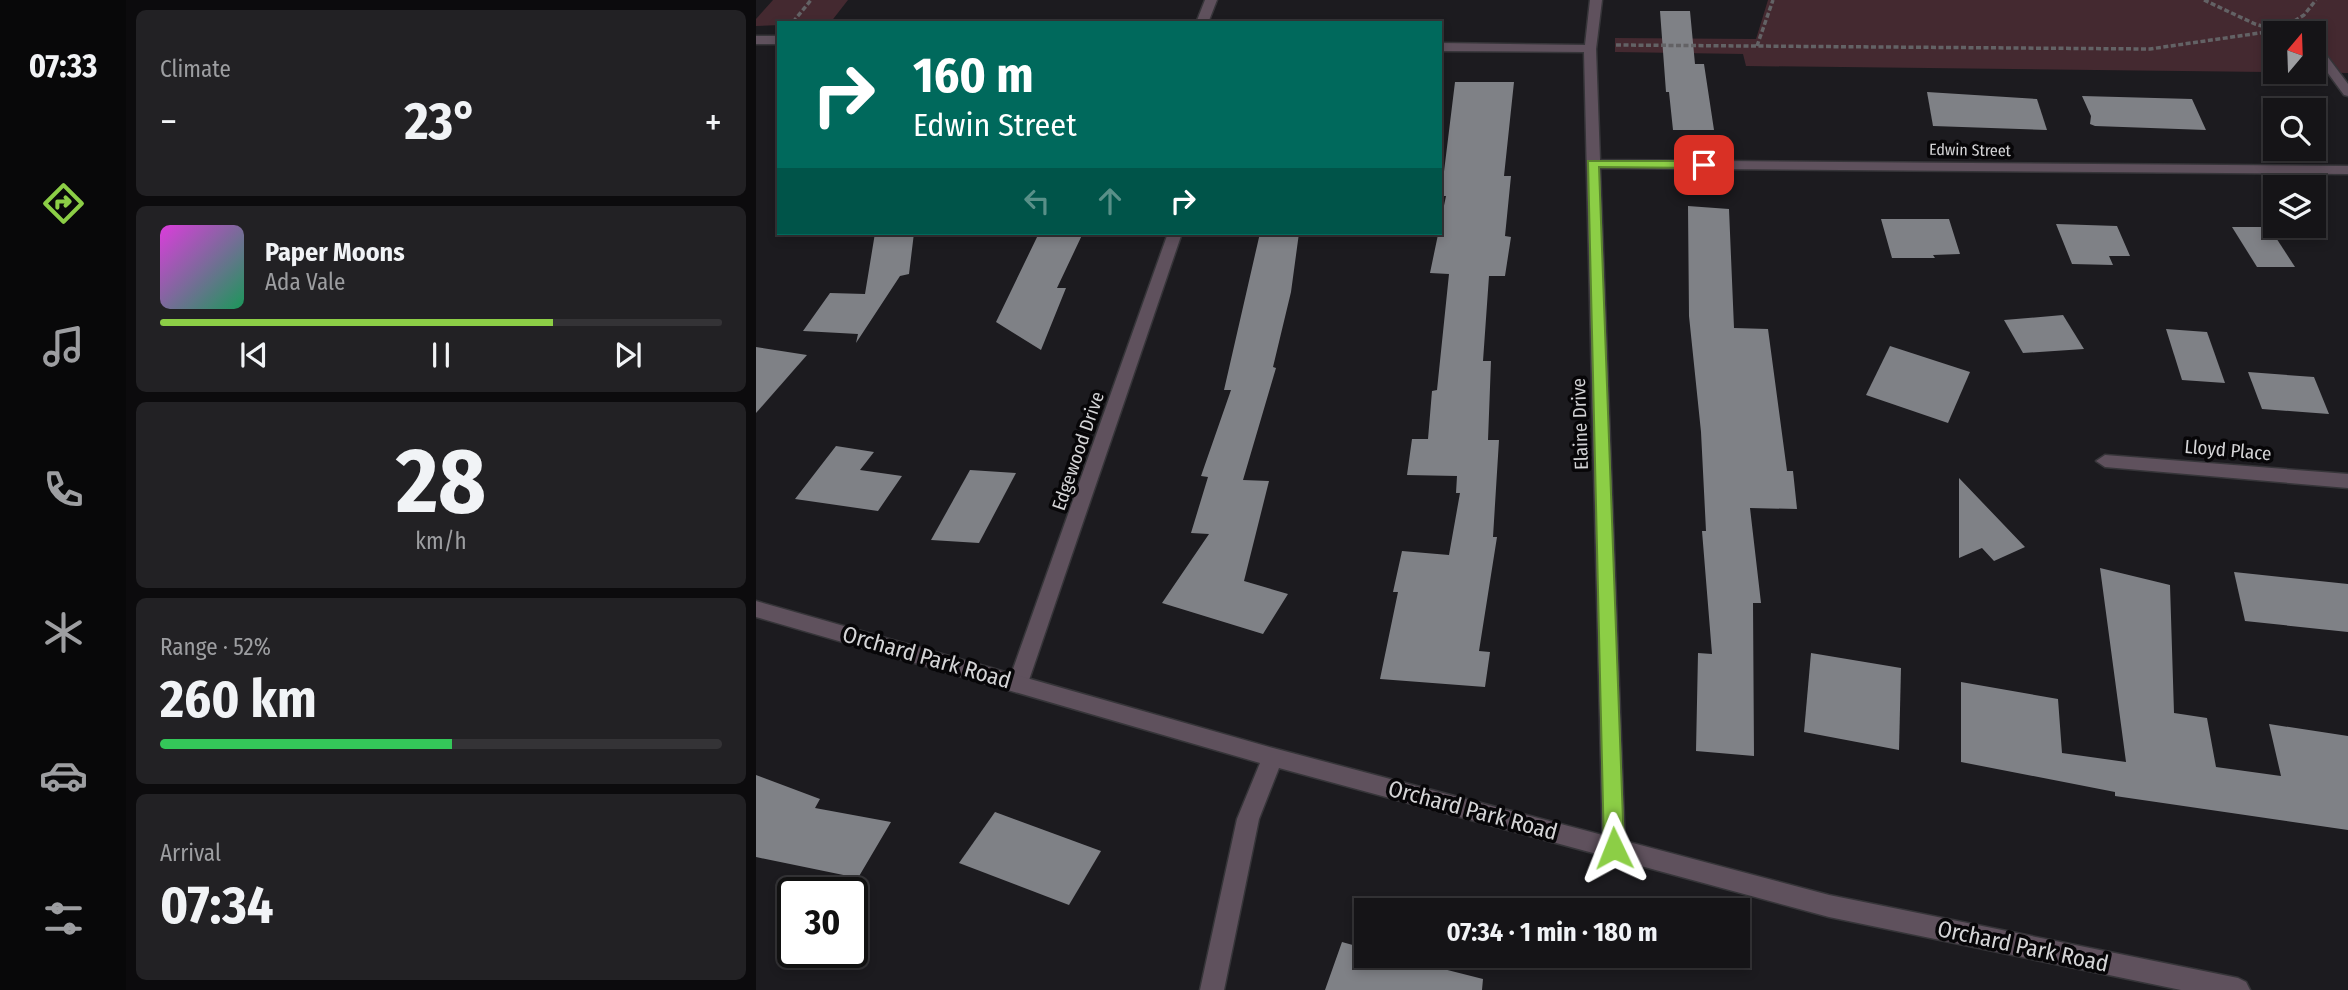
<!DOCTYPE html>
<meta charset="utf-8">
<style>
:root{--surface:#151417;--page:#222124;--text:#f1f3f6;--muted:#9d9ea1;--line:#343336;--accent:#8cce46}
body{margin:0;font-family:"Fira Sans Condensed",sans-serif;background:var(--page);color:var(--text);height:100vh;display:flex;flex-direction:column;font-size:26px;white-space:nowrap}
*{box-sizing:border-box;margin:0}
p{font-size:23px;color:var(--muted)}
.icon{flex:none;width:38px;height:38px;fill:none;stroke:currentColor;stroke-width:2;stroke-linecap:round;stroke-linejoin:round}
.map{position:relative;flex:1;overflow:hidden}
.side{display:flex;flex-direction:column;gap:10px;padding:10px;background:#0c0b0d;width:630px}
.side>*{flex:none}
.top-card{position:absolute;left:21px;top:21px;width:665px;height:214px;border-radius:0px;box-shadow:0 4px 10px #0003,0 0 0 2px var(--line);background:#00695c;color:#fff;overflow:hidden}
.needle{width:46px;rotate:19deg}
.fabs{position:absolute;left:1507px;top:21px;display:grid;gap:14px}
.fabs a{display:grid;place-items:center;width:63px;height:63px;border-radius:0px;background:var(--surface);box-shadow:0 4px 10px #0003,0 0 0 2px var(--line);font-size:35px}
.speed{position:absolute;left:21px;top:877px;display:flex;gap:14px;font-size:35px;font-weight:700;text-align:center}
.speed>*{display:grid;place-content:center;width:91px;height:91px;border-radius:50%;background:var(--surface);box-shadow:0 4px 10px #0003,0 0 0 2px var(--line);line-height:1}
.speed .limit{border:4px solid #111;border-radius:10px;background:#fff;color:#111}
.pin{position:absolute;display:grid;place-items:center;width:60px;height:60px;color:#fff;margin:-30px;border-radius:14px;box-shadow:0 4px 10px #0006}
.me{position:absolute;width:77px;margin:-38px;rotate:358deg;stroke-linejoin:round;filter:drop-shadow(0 0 5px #0008)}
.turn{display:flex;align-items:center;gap:24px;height:147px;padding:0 21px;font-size:32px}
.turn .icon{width:91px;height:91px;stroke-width:2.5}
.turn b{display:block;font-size:49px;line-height:60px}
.lanes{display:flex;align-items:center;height:66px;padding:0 21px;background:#0003;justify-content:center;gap:35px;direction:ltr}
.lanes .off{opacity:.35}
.big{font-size:52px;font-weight:700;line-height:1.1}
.side .widget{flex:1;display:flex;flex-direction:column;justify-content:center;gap:10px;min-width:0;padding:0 24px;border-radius:10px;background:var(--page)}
.side .dial{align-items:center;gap:0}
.dial b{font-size:91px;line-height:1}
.song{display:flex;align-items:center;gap:21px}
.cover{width:84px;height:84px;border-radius:10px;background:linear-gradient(135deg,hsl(300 70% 55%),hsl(150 70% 35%))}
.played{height:7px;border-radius:4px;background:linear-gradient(90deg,var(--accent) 70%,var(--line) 70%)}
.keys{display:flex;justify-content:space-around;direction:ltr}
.heat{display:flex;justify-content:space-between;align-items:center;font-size:38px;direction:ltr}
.charge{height:10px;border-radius:5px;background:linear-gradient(90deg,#34c759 52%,var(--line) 0)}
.trip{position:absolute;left:598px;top:898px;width:396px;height:70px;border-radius:0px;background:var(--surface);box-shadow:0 4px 10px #0003,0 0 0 2px var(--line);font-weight:700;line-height:70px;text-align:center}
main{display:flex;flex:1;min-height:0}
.tab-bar{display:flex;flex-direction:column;width:126px;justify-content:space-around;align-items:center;background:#080809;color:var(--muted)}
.tab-bar .icon{width:49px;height:49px}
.tab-bar .current{color:var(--accent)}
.tab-bar b{font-size:32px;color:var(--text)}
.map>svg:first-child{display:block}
.green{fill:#442930;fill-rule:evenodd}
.building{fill:#7f8186}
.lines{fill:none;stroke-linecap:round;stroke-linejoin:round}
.minor-casing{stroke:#363539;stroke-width:3}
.tertiary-casing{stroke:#363539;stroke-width:3}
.path{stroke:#636265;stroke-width:3.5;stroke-dasharray:5 2.5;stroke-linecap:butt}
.minor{fill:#5f515d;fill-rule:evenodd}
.tertiary{fill:#5f515d;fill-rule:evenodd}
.route{fill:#8cce46;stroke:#5b862e;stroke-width:2}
.labels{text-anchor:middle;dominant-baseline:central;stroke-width:7;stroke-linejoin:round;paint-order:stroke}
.far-street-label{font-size:16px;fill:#d4d4d6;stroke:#070608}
.street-label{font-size:19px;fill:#d4d4d6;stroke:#070608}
.near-street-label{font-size:23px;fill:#d4d4d6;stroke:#070608}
</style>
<main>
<nav class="tab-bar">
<b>07:33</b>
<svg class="icon current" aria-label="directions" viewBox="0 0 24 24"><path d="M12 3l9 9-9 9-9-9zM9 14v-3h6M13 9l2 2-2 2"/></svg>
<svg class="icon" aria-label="music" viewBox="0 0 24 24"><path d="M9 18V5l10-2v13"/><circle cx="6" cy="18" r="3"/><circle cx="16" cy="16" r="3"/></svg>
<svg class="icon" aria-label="phone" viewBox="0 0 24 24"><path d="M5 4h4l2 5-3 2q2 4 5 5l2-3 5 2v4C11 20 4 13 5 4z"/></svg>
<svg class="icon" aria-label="climate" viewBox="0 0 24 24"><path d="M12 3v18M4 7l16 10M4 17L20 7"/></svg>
<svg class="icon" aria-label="car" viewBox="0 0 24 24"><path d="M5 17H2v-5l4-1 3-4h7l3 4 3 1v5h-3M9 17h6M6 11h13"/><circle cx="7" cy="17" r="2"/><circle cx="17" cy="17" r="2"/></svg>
<svg class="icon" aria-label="filters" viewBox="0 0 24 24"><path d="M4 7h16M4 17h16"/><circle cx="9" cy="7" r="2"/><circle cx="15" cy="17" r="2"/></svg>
</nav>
<section class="side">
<div class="widget"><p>Climate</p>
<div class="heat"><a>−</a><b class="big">23°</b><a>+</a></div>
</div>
<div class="widget">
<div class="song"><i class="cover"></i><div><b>Paper Moons</b><p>Ada Vale</p></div></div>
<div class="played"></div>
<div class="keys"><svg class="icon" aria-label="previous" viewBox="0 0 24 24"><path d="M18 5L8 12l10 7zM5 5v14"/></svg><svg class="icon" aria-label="pause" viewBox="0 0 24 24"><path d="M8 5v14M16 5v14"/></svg><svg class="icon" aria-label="next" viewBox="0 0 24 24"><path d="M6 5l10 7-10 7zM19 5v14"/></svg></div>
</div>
<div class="widget dial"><b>28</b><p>km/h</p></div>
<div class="widget"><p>Range · 52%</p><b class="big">260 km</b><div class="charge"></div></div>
<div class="widget"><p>Arrival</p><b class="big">07:34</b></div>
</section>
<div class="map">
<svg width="1592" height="990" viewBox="0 0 1592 990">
<rect width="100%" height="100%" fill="#1c1b1f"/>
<g class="green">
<path d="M17 0H92L74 23 0 26V19Z"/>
<path d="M1012 0H1592V73L990 66 987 54 859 52V38L1000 39ZM1519 33H1558V72H1519Z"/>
</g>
<g class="building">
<path d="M904 11H934L939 64H948L958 130H917L913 92H910Z"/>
<path d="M699 82H758L748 176H755L749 236 755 237 749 276H733L727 361H735L732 440H743L737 537H741L723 651 734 652 729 687 624 679 642 592H637L646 551 693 555 704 493H700L701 476 651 475 656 439H672L676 391 681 390 693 274 674 273 690 196H685Z"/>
<path d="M1171 92 1281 99 1291 130 1177 126Z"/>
<path d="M1326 96 1436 99 1450 130 1339 126 1334 124 1335 116Z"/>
<path d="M932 206 973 209 978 328 1012 329 1031 471H1037L1041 509 994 508 1005 603H997L998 756 940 751 942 653 956 654 946 531H950L945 432 933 316Z"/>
<path d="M1125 219H1193L1204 254 1177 255 1179 258H1136Z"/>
<path d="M1300 224 1361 226 1374 256H1353L1357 265 1316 264Z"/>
<path d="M1476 227H1513L1539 267H1501Z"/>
<path d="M119 233H158L153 274 144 276 100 343 102 334 47 331 74 293 109 294Z"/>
<path d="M283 233H327L301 288H310L285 350 240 322Z"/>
<path d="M504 233H543L535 292 517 367 520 368 487 480 513 481 488 581 532 594 507 634 406 603 453 534 435 533 452 477 445 476 475 390H468Z"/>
<path d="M1307 315 1328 349 1267 353 1248 320Z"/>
<path d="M1410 329 1451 332 1469 383 1426 380Z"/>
<path d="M1134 346 1214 372 1192 423 1110 395Z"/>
<path d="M0 347 51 355 0 413Z"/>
<path d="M1492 372 1558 377 1573 414 1506 409Z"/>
<path d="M80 446 118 452 104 470 146 476 122 511 39 499Z"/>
<path d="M214 470 260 473 223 543 175 540Z"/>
<path d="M1203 478 1269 547 1238 561 1226 548 1203 558Z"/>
<path d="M1344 568 1414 585 1418 713 1451 718 1460 767 1525 776 1513 724 1592 736V830L1359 796V792L1205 762V682L1302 699 1306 753 1370 762Z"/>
<path d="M1478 572 1592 584V632L1489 621Z"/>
<path d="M1055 653 1145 668 1143 750 1048 732Z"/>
<path d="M0 775 64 799 59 808 135 822 102 878 0 857Z"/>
<path d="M239 812 345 851 313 905 203 863Z"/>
<path d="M586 942 611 949V956H636L727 979 726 990H569Z"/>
</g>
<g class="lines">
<g class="minor-casing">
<g id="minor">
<path d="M449 0H461L452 23H440Z"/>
<path d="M834 0H846L840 49 844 160 1592 166V174L844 168 869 848 866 855 858 859 850 855 847 848 828 52 684 51V43L829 45Z"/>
<rect x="0" y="36" width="23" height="8"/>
<path d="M1558 43 1562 44 1592 84V96L1588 95 1558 54Z"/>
<path d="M412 233H426L272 683 269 689 262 692 255 689 252 683Z"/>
<path d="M1349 455 1592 474V488L1349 467 1340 461Z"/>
</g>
</g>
<g class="tertiary-casing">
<path id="tertiary" d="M0 601 517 748 1073 895 1482 978 1490 982 1494 990H1425L1073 917 523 768 503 819 468 990H444L481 819 504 763 0 617Z"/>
</g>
<g class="path">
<path d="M1448 0 1499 24 1531 33"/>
<path d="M37 22 55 0"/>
<path d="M860 45 1394 49 1524 30 1548 15 1560 0"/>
<path d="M1001 46 1017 0"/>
</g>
<use href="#minor" class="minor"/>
<use href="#tertiary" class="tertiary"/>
</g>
<path class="route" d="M832 161H948L955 165 948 168 843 167 868 848 865 855 858 857 851 855 848 848Z"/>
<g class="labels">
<g class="far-street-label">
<text transform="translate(1214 150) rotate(1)">Edwin Street</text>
</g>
<g class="street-label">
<text transform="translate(824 424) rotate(-92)">Elaine Drive</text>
<text transform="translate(1472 450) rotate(5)">Lloyd Place</text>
<text transform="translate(322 451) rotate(-71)">Edgewood Drive</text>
</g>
<g class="near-street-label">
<text transform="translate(171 657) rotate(16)">Orchard Park Road</text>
<text transform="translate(717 810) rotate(15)">Orchard Park Road</text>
<text transform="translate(1267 946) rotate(12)">Orchard Park Road</text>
</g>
</g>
</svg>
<div class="fabs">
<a><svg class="needle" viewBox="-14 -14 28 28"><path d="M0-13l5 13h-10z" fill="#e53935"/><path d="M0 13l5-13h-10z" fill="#9d9ea1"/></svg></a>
<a><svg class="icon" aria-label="search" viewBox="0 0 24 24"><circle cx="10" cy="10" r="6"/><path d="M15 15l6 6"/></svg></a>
<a><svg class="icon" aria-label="layers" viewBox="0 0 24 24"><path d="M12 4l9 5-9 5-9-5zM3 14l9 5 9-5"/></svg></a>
</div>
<div class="speed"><div class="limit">30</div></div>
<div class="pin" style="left:948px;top:165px;background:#d93025"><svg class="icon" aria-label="arrive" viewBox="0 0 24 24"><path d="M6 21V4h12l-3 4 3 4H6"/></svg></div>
<svg class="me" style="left:858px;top:848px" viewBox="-20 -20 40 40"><path d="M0-17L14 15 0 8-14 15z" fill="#8cce46" stroke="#fff" stroke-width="4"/></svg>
<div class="trip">07:34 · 1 min · 180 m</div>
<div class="top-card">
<div class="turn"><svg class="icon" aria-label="right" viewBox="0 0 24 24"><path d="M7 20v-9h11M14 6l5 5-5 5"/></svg><div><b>160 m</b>Edwin Street</div></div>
<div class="lanes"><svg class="icon off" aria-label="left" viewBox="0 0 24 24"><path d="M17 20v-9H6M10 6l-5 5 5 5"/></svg><svg class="icon off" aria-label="ahead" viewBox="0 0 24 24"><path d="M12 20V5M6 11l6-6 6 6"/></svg><svg class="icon" aria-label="right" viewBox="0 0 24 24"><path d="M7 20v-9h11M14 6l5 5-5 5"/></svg></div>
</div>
</div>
</main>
